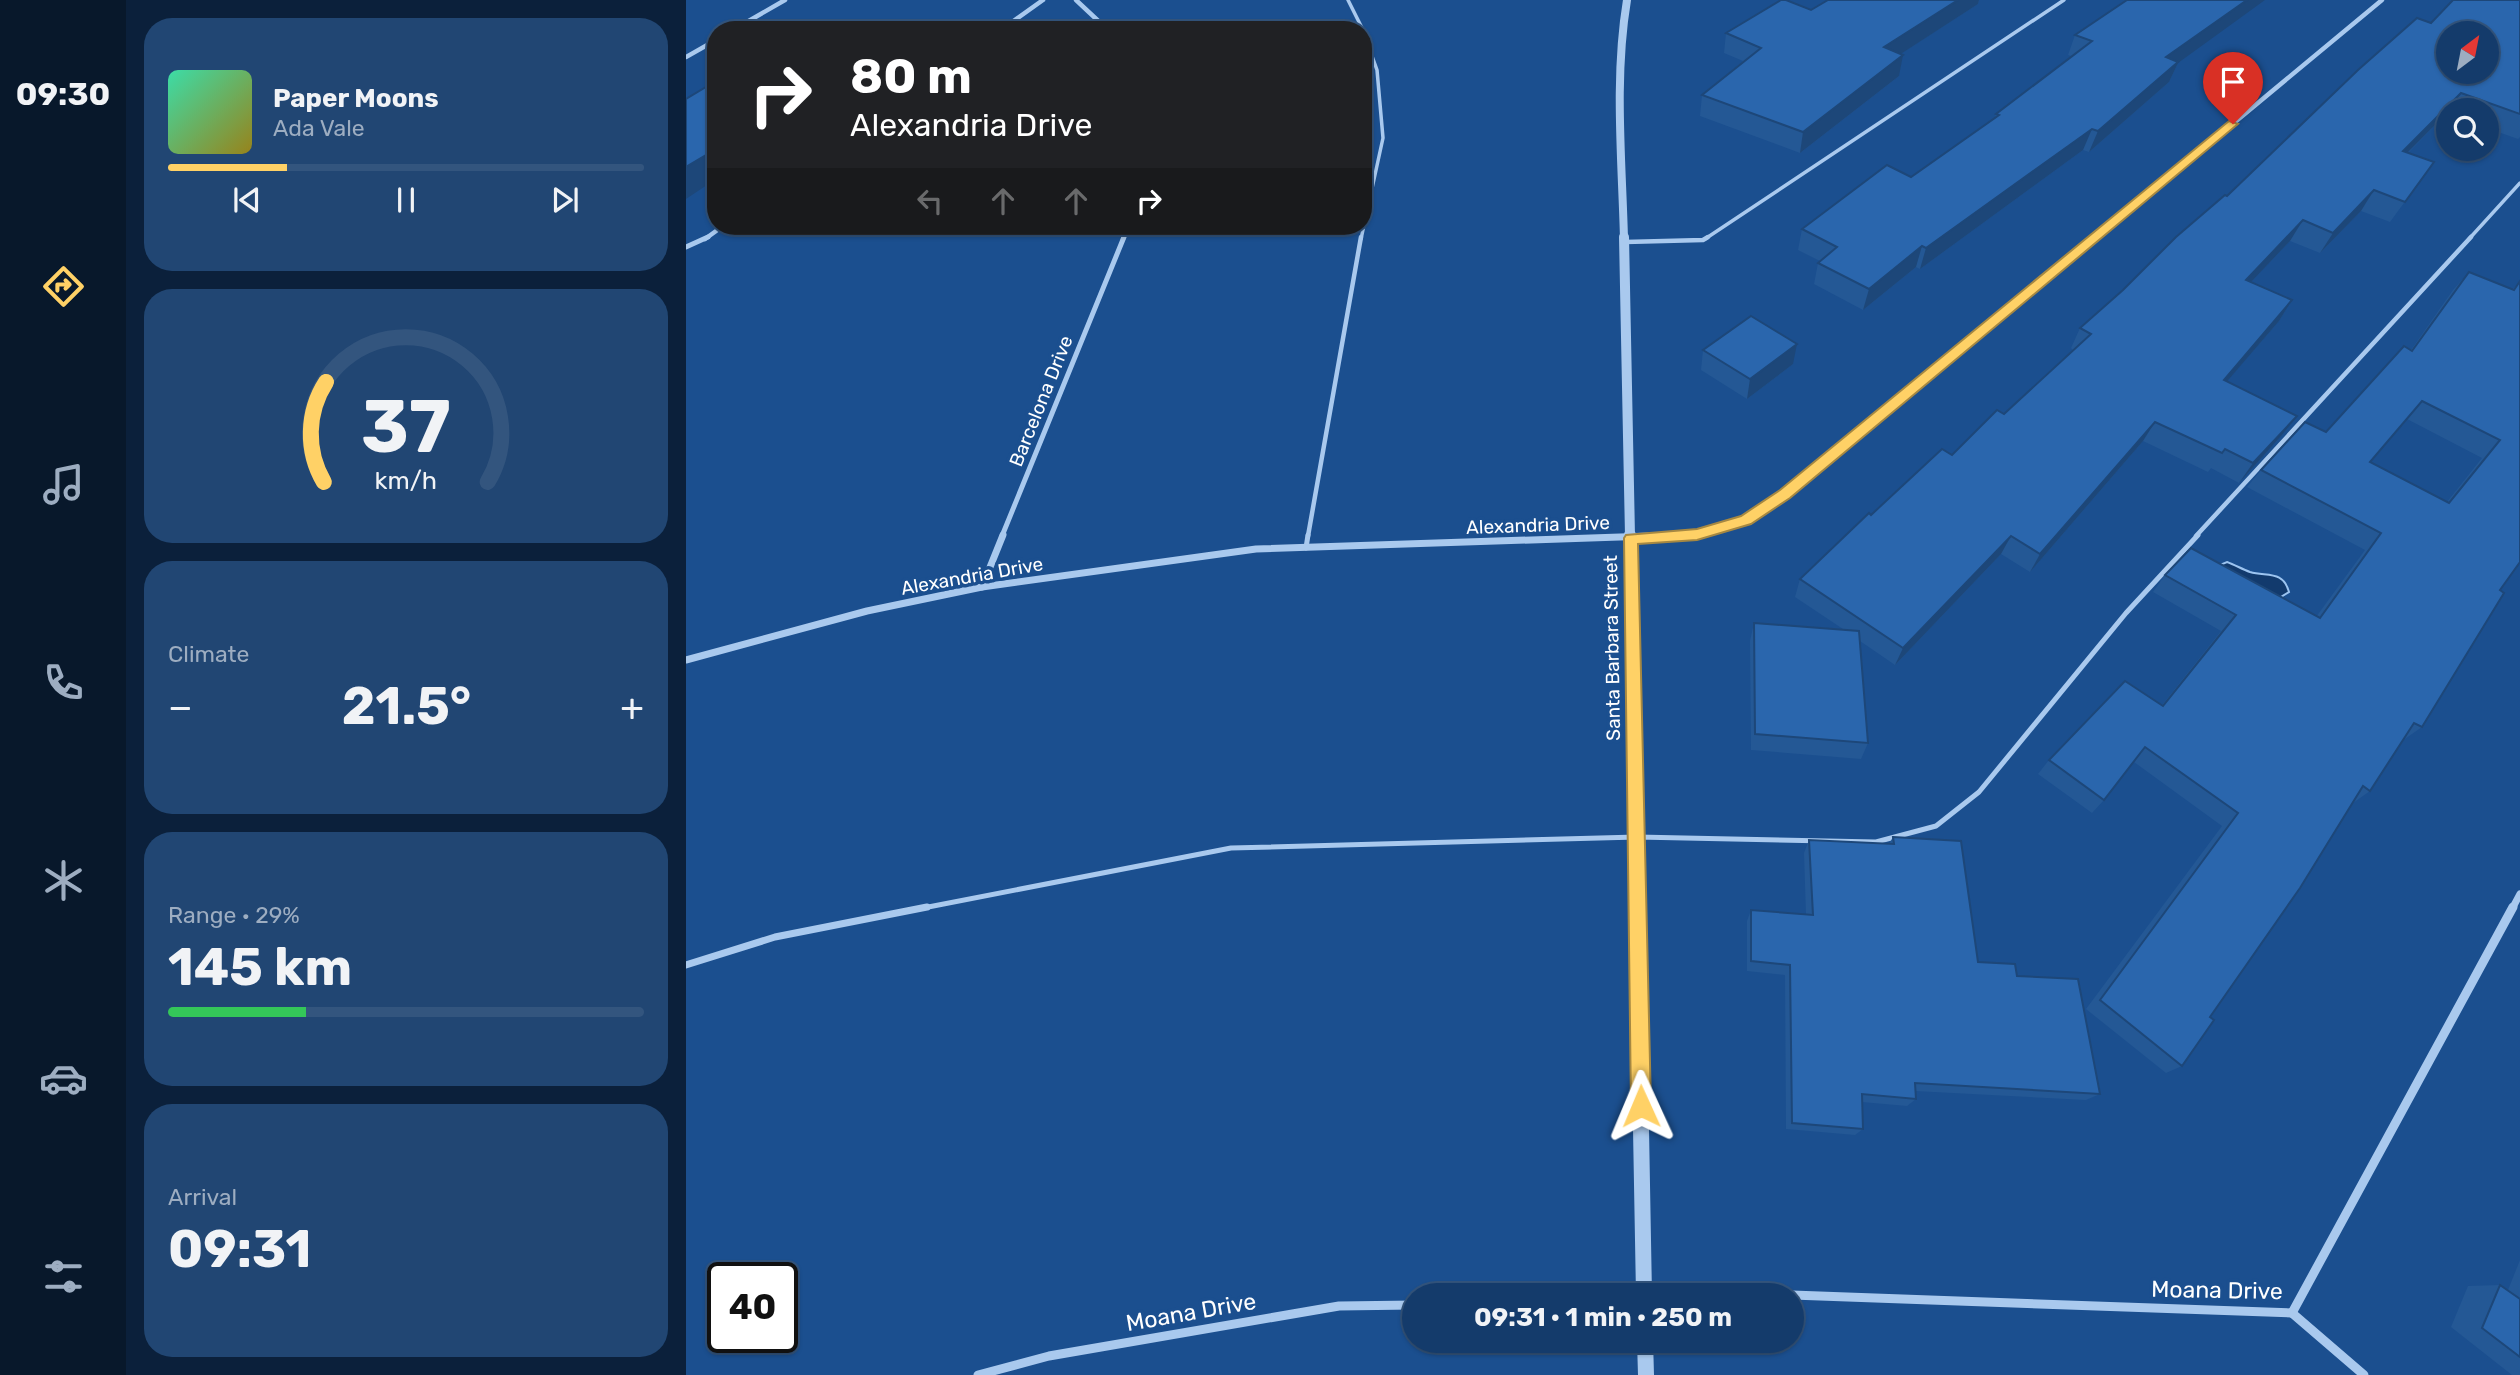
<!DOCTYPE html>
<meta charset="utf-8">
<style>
:root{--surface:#143b6b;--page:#214673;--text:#f1f3f6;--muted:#9dadc1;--line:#33557e;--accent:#ffd166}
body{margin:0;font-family:Rubik,sans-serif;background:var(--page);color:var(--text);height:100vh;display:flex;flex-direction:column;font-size:26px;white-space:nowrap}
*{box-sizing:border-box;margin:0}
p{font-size:23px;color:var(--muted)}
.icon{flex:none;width:38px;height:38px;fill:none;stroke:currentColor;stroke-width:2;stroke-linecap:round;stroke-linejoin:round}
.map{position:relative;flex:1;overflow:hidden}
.details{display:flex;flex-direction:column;gap:18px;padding:18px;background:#0b203b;width:560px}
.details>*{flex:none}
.banner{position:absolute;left:21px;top:21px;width:665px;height:214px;border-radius:28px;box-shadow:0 2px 5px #0004,0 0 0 2px var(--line);background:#202124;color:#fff;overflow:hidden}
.needle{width:46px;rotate:32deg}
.fabs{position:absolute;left:1750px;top:21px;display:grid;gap:14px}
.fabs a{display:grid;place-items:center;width:63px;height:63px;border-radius:50%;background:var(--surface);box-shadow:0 2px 5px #0004,0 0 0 2px var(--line);font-size:35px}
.speed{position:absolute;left:21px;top:1262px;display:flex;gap:14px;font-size:35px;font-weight:700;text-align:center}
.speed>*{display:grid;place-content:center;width:91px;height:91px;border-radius:50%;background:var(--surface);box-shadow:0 2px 5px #0004,0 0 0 2px var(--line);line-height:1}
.speed .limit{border:4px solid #111;border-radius:10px;background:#fff;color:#111}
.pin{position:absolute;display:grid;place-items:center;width:60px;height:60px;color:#fff;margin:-72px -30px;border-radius:50% 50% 50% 0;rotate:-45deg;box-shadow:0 0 7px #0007}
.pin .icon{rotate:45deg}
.me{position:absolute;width:77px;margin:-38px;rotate:359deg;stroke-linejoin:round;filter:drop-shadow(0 0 5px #0008)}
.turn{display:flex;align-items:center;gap:24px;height:147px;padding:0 28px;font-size:32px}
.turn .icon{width:91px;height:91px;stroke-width:2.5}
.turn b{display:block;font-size:49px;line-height:60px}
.lanes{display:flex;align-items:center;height:66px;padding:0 28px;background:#0003;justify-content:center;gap:35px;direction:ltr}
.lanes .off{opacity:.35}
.big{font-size:52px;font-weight:700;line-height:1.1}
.details .widget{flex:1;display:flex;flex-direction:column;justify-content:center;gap:10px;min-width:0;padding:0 24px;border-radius:28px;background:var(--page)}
.details .dial{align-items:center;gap:0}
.dial svg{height:182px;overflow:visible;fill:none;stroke:var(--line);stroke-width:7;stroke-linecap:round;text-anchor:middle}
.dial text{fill:var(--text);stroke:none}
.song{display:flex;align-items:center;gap:21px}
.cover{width:84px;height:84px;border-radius:10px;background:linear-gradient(135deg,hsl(160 70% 55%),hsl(50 70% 35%))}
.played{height:7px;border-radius:4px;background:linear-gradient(90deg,var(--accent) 25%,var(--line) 25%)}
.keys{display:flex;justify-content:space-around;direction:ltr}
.heat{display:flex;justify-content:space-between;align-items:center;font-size:38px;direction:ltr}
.charge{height:10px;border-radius:5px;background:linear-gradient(90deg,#34c759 29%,var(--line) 0)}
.trip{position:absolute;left:716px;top:1283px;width:402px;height:70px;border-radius:35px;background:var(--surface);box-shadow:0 2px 5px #0004,0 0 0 2px var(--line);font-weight:700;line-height:70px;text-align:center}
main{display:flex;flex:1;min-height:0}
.dock{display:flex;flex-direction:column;width:126px;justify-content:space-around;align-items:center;background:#08182b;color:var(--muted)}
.dock .icon{width:49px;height:49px}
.dock .on{color:var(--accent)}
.dock b{font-size:32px;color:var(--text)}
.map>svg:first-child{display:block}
.water{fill:#123a6d;stroke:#9cc4f0;stroke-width:2}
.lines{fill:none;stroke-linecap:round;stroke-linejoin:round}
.service-far3{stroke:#a9c9ee;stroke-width:3.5}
.service-far2{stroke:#a9c9ee;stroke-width:4.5}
.service-far1{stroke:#a9c9ee;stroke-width:5}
.service{stroke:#a9c9ee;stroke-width:7}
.minor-far3{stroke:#a9c9ee;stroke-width:4.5}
.minor-far2{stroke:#a9c9ee;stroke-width:5}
.minor-far1{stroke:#a9c9ee;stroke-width:7}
.minor{stroke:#a9c9ee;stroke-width:9}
.tertiary-far3{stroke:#a9c9ee;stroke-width:8}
.tertiary-far2{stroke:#a9c9ee;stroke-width:10}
.tertiary-far1{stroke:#a9c9ee;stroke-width:12}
.tertiary{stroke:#a9c9ee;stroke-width:16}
.wall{fill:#245895;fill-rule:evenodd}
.shaded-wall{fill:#1d4779}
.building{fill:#2a66ad;stroke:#1d4779;stroke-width:2;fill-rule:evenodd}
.route{fill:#ffd166;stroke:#a68842;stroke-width:2}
.labels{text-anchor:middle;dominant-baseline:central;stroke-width:7;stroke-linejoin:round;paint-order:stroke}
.street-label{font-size:19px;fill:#fff;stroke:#1b4f8f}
.near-street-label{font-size:23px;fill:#fff;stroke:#1b4f8f}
</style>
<main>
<nav class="dock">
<b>09:30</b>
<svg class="icon on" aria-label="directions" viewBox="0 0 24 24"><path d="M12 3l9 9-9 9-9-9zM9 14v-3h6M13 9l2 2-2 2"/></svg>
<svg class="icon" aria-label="music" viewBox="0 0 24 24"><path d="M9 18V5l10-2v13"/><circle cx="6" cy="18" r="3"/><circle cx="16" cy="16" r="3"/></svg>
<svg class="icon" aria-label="phone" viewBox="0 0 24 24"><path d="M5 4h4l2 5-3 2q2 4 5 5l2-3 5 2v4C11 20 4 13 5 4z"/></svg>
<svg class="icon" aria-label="climate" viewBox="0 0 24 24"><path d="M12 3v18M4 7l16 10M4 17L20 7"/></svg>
<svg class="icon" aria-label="car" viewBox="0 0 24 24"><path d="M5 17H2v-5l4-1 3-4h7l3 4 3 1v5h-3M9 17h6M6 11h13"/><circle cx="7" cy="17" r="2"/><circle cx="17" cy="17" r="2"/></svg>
<svg class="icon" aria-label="filters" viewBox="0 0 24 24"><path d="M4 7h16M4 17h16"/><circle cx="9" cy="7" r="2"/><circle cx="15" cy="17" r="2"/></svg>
</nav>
<section class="details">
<div class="widget">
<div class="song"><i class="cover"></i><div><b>Paper Moons</b><p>Ada Vale</p></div></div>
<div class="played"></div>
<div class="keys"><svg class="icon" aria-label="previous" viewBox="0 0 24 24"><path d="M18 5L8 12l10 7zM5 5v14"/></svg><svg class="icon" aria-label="pause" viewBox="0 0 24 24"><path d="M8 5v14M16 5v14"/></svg><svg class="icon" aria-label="next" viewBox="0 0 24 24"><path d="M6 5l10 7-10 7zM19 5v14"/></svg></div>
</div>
<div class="widget dial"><svg viewBox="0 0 100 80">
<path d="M14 69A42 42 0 1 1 86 69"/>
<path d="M14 69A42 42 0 0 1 15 25" stroke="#ffd166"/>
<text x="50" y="56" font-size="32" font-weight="700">37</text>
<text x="50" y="72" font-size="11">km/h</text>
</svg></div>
<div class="widget"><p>Climate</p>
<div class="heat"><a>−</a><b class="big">21.5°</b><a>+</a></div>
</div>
<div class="widget"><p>Range · 29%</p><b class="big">145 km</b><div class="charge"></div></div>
<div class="widget"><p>Arrival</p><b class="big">09:31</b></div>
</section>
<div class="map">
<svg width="1834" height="1375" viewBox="0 0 1834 1375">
<rect width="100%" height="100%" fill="#1b4f8f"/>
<path class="water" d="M1541 562C1549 565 1556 569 1564 572 1581 577 1597 570 1603 592L1593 598 1529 567Z"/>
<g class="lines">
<g class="service-far3">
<path d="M662 0 677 30"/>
<path d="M675 239 697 138 691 70 677 31"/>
<path d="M1019 239 1378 0"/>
<path d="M1783 239 1834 183"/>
</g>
<g class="service-far2">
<path d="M939 242 1017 240 1022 237"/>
<path d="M622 536 675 237"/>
<path d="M1510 536 1785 237"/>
</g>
<g class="service-far1">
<path d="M620 548 622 535"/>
<path d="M232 909 545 848 951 837 1190 842 1250 826 1293 792 1440 613 1512 535"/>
</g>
<path class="service" d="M0 965 89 937 241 907"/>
<g class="minor-far3">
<path d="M390 0 422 30"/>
<path d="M47 30 99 0"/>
<path d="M315 30 357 0"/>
<path d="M0 57 30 40"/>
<path d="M19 239 37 226"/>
<path d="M437 239 442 226"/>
<path d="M1408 239 1696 0"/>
</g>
<g class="minor-far2">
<path d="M0 247 22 237"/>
<path d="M316 536 438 237"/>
<path d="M941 536 1011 534 1059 520 1099 494 1410 237"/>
</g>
<g class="minor-far1">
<path d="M296 587 317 535"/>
<path d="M0 660 181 611 296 587 570 549 993 535"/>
<path d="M1826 909 1834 894"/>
</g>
<g class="minor">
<path d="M1044 1295H1099"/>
<path d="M1106 1295 1606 1313 1827 907"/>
<path d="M1606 1313 1678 1375"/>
<path d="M292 1375 363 1356 653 1306 728 1305"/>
</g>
<path class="tertiary-far3" d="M938 239C936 160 928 78 941 0"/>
<path class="tertiary-far2" d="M938 237 944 536"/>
<path class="tertiary-far1" d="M944 535 951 909"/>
<g class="tertiary">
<path d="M951 907 958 1295"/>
<path d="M959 1340 960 1375"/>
</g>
</g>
<g class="wall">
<path d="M1142 0H1293L1292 4 1214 54 1213 76 1114 153 1014 116 1016 95 1057 61 1038 53 1040 33 1125 10Z"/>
<path d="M1834 0V137L1832 139 1801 128V110H1762V114L1761 113 1722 153 1748 162 1704 222 1675 211 1634 253 1604 241 1565 282 1606 300 1593 321 1540 382 1611 416 1596 435 1553 483 1525 468 1522 472 1457 441 1344 572 1315 554 1209 665 1174 641 1182 743 1175 759 1065 750 1064 641 1068 623 1157 629 1109 597 1114 579 1185 515 1266 455 1318 414 1387 350 1385 348 1394 328 1541 196 1745 23Z"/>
<path d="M1389 35 1492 63 1483 82 1403 152 1397 150 1234 269 1230 267 1177 310 1128 284 1132 263 1134 261 1112 250 1116 229 1225 177 1309 118 1310 114 1385 56 1382 55Z"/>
<path d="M1783 272 1826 290 1834 281 1814 590 1736 727 1716 741 1684 791 1667 803 1524 1017 1496 1066 1480 1073 1400 1009 1536 826 1448 762 1418 800 1406 813 1352 774 1363 760 1476 705 1535 631 1467 592 1479 575 1630 617 1679 550 1561 487 1575 470 1640 432 1725 350 1767 290ZM1721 419 1796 458 1761 502 1684 462Z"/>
<path d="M1017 350 1107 364 1061 399 1015 370Z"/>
<path d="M1207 837 1292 962 1331 976 1414 1094 1400 1100 1229 1091 1230 1099 1221 1106 1176 1102 1177 1129 1169 1135 1100 1129 1099 975 1061 971V921L1065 910 1120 915 1118 853 1123 840 1203 844Z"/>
<path d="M1834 1260V1375H1826L1765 1327 1782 1286 1814 1285 1822 1290Z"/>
</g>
<g class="shaded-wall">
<path d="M1272 0H1293L1292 4 1193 68 1198 47Z"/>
<path d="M1561 0H1579L1492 63 1483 82 1403 152 1412 131 1480 57Z"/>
<path d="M1217 55 1213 76 1114 153 1117 132Z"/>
<path d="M1775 93 1761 113 1703 171 1717 151Z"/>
<path d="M1406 129 1397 150 1234 269 1240 248Z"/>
<path d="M30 149V179L0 199V167Z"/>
<path d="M1688 190 1675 211 1634 253 1647 233Z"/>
<path d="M1617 220 1604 241 1548 300 1560 280Z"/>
<path d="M1236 246 1230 267 1177 310 1183 289Z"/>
<path d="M1606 300 1593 321 1525 400 1538 380Z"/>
<path d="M1111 344 1107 364 1061 399 1064 379Z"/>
<path d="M1611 416 1596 435 1553 483 1567 463Z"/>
<path d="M1469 422 1457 441 1344 572 1354 554Z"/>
<path d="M1325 536 1315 554 1209 665 1217 648Z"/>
</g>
<g class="building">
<path d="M1095 0H1100L1125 10 1142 0H1272L1198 47 1217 55 1117 132 1016 95 1075 48 1040 33Z"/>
<path d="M1441 0H1561L1480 57 1492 62 1412 131 1406 129 1240 248 1236 246 1183 289 1132 263 1151 247 1116 229 1201 165 1225 177 1313 115 1310 114 1406 41 1389 35Z"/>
<path d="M1767 0H1834V114L1775 93 1717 151 1748 162 1719 202 1688 190 1647 233 1617 220 1560 280 1606 300 1538 380 1611 416 1567 463 1539 449 1536 453 1469 422 1354 554 1325 536 1217 648 1114 579 1183 513 1185 515 1256 449 1266 455 1311 410 1318 414 1405 334 1394 328 1437 290 1490 237 1539 195 1541 196 1672 70 1731 18 1745 23ZM1762 33H1801V72H1762Z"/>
<path d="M30 81V149L0 167V99Z"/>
<path d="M1783 272 1828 290 1834 281V562L1814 590 1818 593 1736 727 1728 723 1684 791 1677 786 1614 888 1524 1017 1528 1020 1496 1066 1414 1000 1552 813 1459 747 1418 800 1363 760 1439 681 1477 706 1550 615 1479 575 1505 548 1634 618 1695 533 1575 470 1619 422 1640 432 1718 346 1726 351ZM1736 401 1814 440 1763 503 1684 462Z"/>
<path d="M1065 316 1111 344 1064 379 1017 350Z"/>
<path d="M1068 623 1173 631 1182 743 1069 734Z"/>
<path d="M1207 837 1275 841 1292 962 1329 964 1331 976 1392 979 1414 1094 1229 1083 1230 1099 1176 1094 1177 1129 1106 1123 1104 965 1065 961V910L1127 915 1123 840 1208 844Z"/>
<path d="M1814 1285 1834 1299V1357L1796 1328Z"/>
</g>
<path class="route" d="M1543 121 1552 124 1104 498 1065 524 1011 540 952 544 965 1106 962 1113 955 1116 948 1113 945 1106 938 538 940 535 1011 529 1055 516 1094 490Z"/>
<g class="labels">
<g class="street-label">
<text transform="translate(355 401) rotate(-68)">Barcelona Drive</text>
<text transform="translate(852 525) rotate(-2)">Alexandria Drive</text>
<text transform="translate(286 576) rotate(-10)">Alexandria Drive</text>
<text transform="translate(926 648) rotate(-91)">Santa Barbara Street</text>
</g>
<g class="near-street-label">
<text transform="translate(1531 1290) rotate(1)">Moana Drive</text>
<text transform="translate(505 1312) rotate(-10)">Moana Drive</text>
</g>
</g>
</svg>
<div class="fabs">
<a><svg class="needle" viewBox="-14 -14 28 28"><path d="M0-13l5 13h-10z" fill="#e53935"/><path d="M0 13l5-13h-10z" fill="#9dadc1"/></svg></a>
<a><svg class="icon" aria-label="search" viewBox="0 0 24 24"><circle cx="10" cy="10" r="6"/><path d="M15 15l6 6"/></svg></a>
</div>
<div class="speed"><div class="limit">40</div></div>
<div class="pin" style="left:1547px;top:124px;background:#d93025"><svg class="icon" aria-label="arrive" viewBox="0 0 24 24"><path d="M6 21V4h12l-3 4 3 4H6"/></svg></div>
<svg class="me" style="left:955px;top:1106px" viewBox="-20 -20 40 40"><path d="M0-17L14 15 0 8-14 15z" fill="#ffd166" stroke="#fff" stroke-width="4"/></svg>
<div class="trip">09:31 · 1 min · 250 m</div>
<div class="banner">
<div class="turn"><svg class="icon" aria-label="right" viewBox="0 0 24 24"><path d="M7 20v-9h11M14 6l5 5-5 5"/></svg><div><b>80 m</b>Alexandria Drive</div></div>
<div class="lanes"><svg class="icon off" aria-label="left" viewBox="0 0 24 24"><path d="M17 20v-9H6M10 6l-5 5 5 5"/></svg><svg class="icon off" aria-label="ahead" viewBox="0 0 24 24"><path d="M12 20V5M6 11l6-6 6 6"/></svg><svg class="icon off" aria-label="ahead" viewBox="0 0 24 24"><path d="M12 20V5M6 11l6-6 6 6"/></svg><svg class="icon" aria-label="right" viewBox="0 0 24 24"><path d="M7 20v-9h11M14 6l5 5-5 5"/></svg></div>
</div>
</div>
</main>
